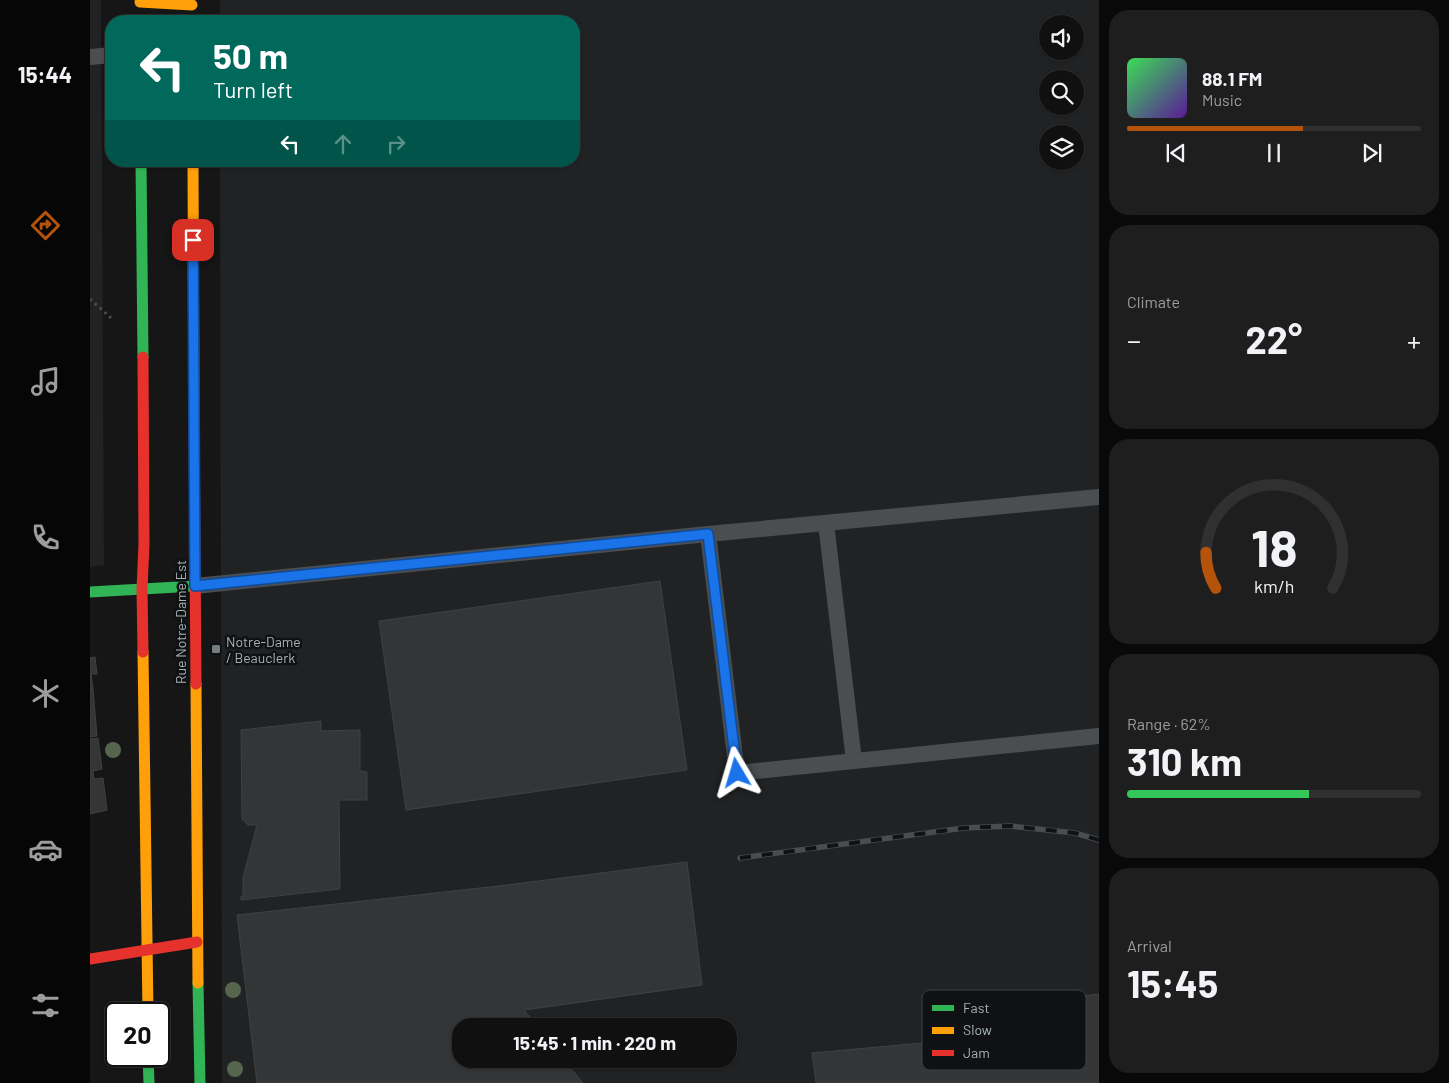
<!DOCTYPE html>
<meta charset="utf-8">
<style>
:root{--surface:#101011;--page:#1e1e1f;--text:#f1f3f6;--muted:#9c9d9f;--line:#303031;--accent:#b45309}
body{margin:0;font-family:Barlow,sans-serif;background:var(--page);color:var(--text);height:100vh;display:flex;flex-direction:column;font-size:19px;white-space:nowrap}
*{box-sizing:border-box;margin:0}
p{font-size:16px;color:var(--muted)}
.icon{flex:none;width:28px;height:28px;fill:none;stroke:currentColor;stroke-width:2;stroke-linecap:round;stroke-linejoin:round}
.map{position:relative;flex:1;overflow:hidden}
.side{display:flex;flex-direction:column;gap:10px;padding:10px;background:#090909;width:350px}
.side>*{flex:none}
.top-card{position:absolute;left:15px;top:15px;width:475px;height:152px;border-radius:20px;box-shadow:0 1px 4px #0004,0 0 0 1px var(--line);background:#00695c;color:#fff;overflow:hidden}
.tools{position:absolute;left:949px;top:15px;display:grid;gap:10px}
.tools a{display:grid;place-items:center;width:45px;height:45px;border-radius:50%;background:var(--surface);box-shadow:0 1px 4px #0004,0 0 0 1px var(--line);font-size:25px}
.speed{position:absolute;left:15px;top:1002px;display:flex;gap:10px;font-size:25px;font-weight:700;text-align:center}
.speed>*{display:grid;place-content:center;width:65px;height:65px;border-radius:50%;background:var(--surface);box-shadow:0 1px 4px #0004,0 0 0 1px var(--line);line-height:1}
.speed .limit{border:2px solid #111;border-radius:8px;background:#fff;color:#111}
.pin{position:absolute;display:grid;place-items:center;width:42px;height:42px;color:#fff;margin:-21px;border-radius:10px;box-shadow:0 2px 8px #0006}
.me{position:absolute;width:55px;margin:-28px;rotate:353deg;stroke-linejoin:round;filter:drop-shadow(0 0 4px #0008)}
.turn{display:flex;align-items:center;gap:18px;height:105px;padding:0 25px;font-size:22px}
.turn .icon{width:65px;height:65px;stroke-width:2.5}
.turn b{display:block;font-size:35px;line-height:42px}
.lanes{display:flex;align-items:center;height:48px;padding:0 25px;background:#0003;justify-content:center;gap:25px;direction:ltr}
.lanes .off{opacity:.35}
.big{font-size:38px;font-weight:700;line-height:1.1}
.side .widget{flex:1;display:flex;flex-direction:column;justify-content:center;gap:8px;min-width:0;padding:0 18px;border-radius:20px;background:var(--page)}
.side .dial{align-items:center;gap:0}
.dial svg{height:130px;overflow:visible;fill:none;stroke:var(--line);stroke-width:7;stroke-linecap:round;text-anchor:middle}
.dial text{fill:var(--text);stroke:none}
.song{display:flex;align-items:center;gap:15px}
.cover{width:60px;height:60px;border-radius:8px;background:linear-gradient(135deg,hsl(130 70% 55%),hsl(270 70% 35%))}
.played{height:5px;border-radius:2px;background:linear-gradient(90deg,var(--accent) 60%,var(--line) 60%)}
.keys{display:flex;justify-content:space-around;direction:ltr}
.heat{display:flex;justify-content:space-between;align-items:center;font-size:28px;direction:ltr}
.charge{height:8px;border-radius:4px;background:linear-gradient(90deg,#34c759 62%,var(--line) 0)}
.trip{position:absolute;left:362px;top:1018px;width:285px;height:50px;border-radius:20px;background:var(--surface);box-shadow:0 1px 4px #0004,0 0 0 1px var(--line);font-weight:700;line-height:50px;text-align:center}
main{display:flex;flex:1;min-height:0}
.tabs{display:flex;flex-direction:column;width:90px;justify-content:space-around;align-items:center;background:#060607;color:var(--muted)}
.tabs .icon{width:35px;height:35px}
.tabs .selected{color:var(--accent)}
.tabs b{font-size:22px;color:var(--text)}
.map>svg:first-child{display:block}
.built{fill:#202224;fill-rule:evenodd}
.building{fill:#333537;stroke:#3f4143}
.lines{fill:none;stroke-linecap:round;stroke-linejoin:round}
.path{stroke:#4c4f51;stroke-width:3;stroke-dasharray:2.5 4;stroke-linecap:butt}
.lane{stroke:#4a4e50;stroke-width:16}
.fast{stroke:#30b455;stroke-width:11}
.slow{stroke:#ff9f0a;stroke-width:11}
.jam{stroke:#e5322d;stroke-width:11}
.rail-casing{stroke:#4a4d4f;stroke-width:5.5}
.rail{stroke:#101113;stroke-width:4;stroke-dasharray:11;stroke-linecap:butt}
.tree{fill:#55654e}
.route-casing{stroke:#114b97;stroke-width:12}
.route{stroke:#1a73e8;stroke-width:9}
.poi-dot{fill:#747c80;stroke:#101113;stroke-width:2}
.labels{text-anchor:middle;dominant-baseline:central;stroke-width:5;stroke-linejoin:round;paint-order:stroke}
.street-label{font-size:14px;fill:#a6b3b9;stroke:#101113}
.poi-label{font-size:14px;fill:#a6b3b9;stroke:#101113;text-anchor:start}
.key{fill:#101113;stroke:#3d4245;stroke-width:1}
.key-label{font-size:14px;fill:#a6b3b9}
</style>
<main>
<nav class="tabs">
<b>15:44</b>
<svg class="icon selected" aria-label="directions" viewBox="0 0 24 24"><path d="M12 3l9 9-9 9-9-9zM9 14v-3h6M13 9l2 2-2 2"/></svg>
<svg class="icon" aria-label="music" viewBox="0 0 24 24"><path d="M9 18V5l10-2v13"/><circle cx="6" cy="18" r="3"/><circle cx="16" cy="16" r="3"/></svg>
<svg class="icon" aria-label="phone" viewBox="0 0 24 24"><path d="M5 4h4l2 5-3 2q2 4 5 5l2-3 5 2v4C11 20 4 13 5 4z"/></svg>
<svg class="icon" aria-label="climate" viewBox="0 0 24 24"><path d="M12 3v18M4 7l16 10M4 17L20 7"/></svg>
<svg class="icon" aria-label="car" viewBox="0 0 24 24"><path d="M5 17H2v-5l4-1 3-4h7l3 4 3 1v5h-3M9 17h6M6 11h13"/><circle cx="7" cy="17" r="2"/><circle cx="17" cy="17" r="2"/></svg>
<svg class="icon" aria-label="filters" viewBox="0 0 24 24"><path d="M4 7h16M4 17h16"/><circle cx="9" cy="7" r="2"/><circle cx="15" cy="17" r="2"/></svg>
</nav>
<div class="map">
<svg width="1009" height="1083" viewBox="0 0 1009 1083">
<rect width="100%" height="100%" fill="#161617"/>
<g class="built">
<path d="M0 0H11L14 565 0 567Z"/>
<path d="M130 0H1009V1083H132L130 161H484V21H130ZM958 24H985V51H958ZM958 79H985V106H958ZM958 134H985V161H958ZM371 1026H639V1059H371Z"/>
</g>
<g class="building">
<path d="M570 581 597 770 316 810 289 621Z"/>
<path d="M5 657 7 674H1L3 689H0V658Z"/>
<path d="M0 689H3L7 736 0 737Z"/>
<path d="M231 721V731L270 730V771L277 772V800H249L250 889 151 900V896H153V877L167 825H158L152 819 151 730Z"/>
<path d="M8 738 12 769 3 771 4 779 13 778 17 810 0 814V739Z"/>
<path d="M597 862 612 985 434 1010 447 1026H371V1059H473L493 1083H167L147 915 417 885Z"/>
<path d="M1009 994V1083H726L722 1053 877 1039 875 1009Z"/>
</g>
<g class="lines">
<path class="path" d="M0 299 21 318"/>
<g class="lane">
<path d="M0 57 21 55"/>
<path d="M736 523 764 761"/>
<path d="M618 534 647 773 1009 736"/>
<path d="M105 586 618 534 1009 497"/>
</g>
<g class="fast">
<path d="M51 161 53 357"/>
<path d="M0 592 105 586"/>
<path d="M108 983 110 1083"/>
<path d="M58 1056 59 1083"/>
</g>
<g class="slow">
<path d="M50 2 102 5"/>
<path d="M103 161 104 413"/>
<path d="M53 652 58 1014"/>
<path d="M106 684 108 983"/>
</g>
<g class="jam">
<path d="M53 357 54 544 52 589 53 652"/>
<path d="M104 413 106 684"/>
<path d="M0 959 107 942"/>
</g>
<g class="rail-casing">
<path id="rail" d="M650 858 874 828 920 826 985 833 1009 840"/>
</g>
<use href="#rail" class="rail"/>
</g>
<g class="tree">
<circle cx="23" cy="750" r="8"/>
<circle cx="143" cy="990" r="8"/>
<circle cx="145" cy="1069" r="8"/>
</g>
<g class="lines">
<g class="route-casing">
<path id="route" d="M103 240 105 586 618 534 647 773"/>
</g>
<use href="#route" class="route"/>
</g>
<rect class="poi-dot" x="121" y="644" width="10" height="10" rx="2.5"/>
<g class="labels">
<g class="street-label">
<text transform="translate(90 622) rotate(-90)">Rue Notre-Dame Est</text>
</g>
<g class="poi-label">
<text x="136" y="641">Notre-Dame<tspan x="136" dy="16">/ Beauclerk</tspan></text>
</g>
</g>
<rect x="832" y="990" width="164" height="80" rx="8" class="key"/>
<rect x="842" y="1005" width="22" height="6" fill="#30b455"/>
<rect x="842" y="1027" width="22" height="7" fill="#ff9f0a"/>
<rect x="842" y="1050" width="22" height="6" fill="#e5322d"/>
<g class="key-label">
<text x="873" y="1013">Fast</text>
<text x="873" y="1035">Slow</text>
<text x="873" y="1058">Jam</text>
</g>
</svg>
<div class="tools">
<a><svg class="icon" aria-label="sound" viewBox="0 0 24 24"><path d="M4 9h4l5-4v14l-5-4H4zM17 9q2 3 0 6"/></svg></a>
<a><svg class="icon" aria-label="search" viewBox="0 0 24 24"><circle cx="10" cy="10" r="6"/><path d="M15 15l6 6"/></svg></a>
<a><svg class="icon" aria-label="layers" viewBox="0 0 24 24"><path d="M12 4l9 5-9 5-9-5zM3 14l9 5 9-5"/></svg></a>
</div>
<div class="speed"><div class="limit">20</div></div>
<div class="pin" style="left:103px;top:240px;background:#d93025"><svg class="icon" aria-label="arrive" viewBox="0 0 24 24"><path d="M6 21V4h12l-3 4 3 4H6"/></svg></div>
<svg class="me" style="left:647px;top:773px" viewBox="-20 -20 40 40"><path d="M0-17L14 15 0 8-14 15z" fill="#1a73e8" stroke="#fff" stroke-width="4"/></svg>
<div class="trip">15:45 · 1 min · 220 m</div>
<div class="top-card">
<div class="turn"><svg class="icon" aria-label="left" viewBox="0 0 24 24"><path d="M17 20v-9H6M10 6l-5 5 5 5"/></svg><div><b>50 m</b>Turn left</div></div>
<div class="lanes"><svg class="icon" aria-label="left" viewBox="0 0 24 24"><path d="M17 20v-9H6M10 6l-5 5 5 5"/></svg><svg class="icon off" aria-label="ahead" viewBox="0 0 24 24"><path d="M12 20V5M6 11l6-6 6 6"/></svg><svg class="icon off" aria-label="right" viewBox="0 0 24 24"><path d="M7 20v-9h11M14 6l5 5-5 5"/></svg></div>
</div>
</div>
<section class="side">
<div class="widget">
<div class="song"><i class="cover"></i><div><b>88.1 FM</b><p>Music</p></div></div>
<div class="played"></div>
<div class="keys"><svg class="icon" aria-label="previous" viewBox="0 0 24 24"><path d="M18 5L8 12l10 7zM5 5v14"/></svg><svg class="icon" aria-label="pause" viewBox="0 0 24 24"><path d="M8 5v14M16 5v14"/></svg><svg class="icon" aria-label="next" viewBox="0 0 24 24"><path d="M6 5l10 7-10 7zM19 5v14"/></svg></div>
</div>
<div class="widget"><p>Climate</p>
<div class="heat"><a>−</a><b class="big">22°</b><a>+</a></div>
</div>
<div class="widget dial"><svg viewBox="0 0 100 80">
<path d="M14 69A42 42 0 1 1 86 69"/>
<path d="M14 69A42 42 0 0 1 8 47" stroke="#b45309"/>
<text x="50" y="56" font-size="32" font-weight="700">18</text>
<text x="50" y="72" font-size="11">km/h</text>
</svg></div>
<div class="widget"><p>Range · 62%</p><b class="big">310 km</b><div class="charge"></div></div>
<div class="widget"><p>Arrival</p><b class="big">15:45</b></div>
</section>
</main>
